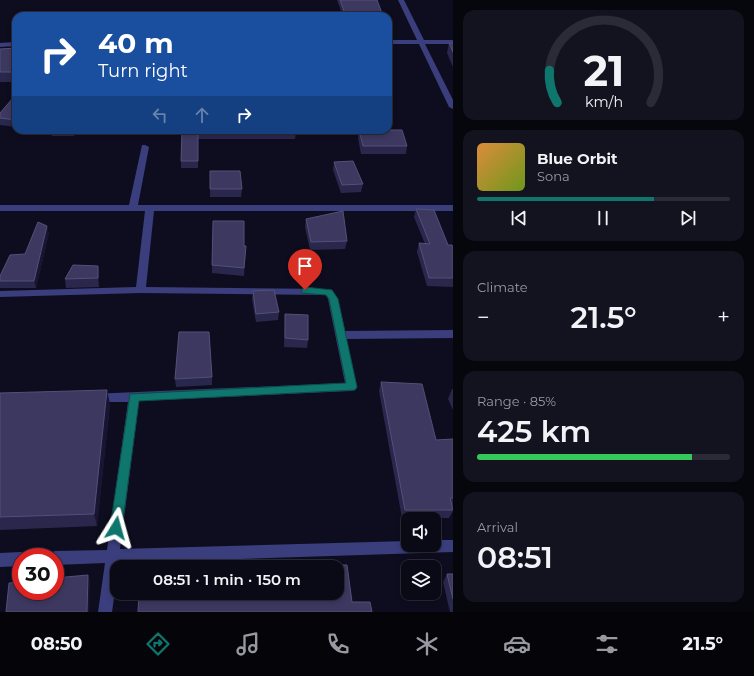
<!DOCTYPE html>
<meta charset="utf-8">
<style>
:root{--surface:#0a0a17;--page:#131320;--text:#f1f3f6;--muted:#999aa1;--line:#2a2b36;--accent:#0f766e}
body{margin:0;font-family:Montserrat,sans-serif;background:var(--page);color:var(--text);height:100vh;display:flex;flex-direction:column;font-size:15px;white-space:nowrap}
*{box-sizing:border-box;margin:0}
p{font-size:13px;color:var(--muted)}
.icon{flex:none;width:22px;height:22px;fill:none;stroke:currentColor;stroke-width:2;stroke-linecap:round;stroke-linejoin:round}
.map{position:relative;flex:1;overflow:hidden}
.sheet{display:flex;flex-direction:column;gap:10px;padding:10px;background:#06060d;width:301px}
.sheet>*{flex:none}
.top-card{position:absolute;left:12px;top:12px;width:380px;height:122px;border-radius:12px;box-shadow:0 2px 6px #0003,0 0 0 1px var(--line);background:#1a4fa0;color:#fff;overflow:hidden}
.buttons{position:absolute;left:401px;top:512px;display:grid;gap:8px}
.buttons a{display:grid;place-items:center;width:40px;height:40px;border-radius:8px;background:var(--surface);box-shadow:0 2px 6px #0003,0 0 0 1px var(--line);font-size:20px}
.speed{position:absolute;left:12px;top:548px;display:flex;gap:8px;font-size:20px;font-weight:700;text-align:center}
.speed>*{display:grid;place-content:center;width:52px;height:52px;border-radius:50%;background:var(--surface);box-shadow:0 2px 6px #0003,0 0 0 1px var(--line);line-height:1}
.speed .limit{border:6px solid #d22;background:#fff;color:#111}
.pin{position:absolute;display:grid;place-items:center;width:34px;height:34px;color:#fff;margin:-41px -17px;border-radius:50% 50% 50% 0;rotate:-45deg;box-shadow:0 0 4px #0007}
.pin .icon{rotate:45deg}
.me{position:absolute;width:44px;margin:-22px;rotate:8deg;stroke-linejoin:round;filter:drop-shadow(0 0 3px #0008)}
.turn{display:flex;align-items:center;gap:14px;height:84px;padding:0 20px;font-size:18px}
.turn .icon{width:52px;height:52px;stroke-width:2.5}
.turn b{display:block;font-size:28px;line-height:34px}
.lanes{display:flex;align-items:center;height:38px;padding:0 20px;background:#0003;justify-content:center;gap:20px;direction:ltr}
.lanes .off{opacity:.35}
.big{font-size:30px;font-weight:600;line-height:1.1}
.sheet .tile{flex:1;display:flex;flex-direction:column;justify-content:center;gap:6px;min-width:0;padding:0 14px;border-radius:12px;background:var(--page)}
.sheet .dial{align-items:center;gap:0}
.dial svg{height:104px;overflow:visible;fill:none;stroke:var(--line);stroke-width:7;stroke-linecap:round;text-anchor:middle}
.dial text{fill:var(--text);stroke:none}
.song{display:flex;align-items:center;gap:12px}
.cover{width:48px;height:48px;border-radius:6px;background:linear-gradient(135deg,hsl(30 70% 55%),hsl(80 70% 35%))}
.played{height:4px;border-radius:2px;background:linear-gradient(90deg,var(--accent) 70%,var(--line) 70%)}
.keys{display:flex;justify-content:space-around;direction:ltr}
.heat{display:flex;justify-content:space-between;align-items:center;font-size:22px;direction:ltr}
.charge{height:6px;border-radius:3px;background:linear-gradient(90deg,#34c759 85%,var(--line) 0)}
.trip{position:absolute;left:110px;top:560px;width:234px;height:40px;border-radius:12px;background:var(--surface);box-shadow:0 2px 6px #0003,0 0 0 1px var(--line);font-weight:600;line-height:40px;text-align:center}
.tabs{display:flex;height:64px;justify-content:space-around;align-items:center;background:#040409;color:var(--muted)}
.tabs .icon{width:28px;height:28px}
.tabs .active{color:var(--accent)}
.tabs b{font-size:18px;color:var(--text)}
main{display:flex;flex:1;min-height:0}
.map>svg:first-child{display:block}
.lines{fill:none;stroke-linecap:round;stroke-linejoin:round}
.street{fill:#3a3e7d;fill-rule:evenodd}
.wall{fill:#2a274d}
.shaded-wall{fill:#181533}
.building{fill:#3c3860;stroke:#535079}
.route{fill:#0f766e;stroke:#0a4d48}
</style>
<main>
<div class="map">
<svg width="453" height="612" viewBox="0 0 453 612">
<rect width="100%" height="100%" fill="#0e0d1f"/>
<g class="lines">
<g class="street">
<path d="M398 0H404L424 40H453V44H425L453 100V109L449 107 419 44H388V40H417Z"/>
<path d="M16 42V46L0 47V43Z"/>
<path d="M142 145H145L149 147 138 205H453V211H154L146 287 329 289 332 290 338 299 345 331 453 330V338L346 339 357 387 355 390 351 391 139 401 120 549 408 541V545H434V540H453V552L119 563 112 612H98L105 563 55 565V557H49L50 553 55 551 107 550 128 402H96L92 400 90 397 92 394 345 383 328 299 326 295 141 293 0 297V291L136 287 145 211H0V205H129Z"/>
<path d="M21 552 26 554 27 557H21V566L0 567V553Z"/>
</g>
</g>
<g class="wall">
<path d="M337 0H377L383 16H343Z"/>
<path d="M449 43H453V67L447 53Z"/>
<path d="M16 48V82H0V49Z"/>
<path d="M16 98V127L0 125V113Z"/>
<path d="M39 130H76L74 136H52L51 132Z"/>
<path d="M182 130 296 132 295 139H198V168H181V161Z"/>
<path d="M359 130 407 146 406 154H361L358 138Z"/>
<path d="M334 162 363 184 361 192 341 193 333 170Z"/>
<path d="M210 171 242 189 241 197H210Z"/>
<path d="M416 209 448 245 453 247V287L427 286 417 252 419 243 425 244 414 217Z"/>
<path d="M306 219 347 241 345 249 310 250 305 227Z"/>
<path d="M49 233 36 288H0V276Z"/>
<path d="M244 246H246L244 276 212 273V265Z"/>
<path d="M98 266 99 274V287L66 288 65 279Z"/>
<path d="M253 291 279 312 278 320 256 322 252 300Z"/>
<path d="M285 314 308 340 307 348 284 347Z"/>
<path d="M212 377V385L176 387 175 379Z"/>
<path d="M381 382 436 440 453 439V506H452L453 511 449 518H402L379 391Z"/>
<path d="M452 389H453V410L448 399Z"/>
<path d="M0 393 110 404 97 526 0 530Z"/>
<path d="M447 574H453V612H450L443 582Z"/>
</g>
<g class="shaded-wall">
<path d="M16 65V82L13 72Z"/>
<path d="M73 130H76L74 136Z"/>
<path d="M47 226 49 233 36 288 34 281Z"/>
<path d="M246 246V254L244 276V268Z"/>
<path d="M98 266 99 274V287L98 278Z"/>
<path d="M107 390 110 404 97 526 94 514Z"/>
<path d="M88 575 90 581 89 612H87Z"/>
</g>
<g class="building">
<path d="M340 0H377L383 16H346Z"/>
<path d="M449 43H453V52Z"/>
<path d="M16 48V65L13 72H0V49Z"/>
<path d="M13 98H16V120L0 118V113Z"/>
<path d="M182 130H296V132H198V161H181Z"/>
<path d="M359 130H402L407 146H363Z"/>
<path d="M353 161 363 184 342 185 334 162Z"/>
<path d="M210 171H240L242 189H210Z"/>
<path d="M416 209 434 210 448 245H452L453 247V278H429L419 243 430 244Z"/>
<path d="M343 211 347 241 311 242 306 219Z"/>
<path d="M213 221H244V246H246L244 268 212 265Z"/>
<path d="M38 222 47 226 34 281H0V276L10 255 25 254Z"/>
<path d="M73 265 98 266V278L65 279Z"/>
<path d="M274 290 279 312 256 314 253 291Z"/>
<path d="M285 314 308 315V340L285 338Z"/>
<path d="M179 332H209L212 377 175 379Z"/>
<path d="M381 382 422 384 436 440 453 439V498H450L453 510H405Z"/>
<path d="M107 390 94 514 0 517V393Z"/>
<path d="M347 565 352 602H370L372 612H138L139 593H337V567H162Z"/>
<path d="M447 574H453V599Z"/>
<path d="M88 575 87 612H6L9 583 21 582V591H55V578Z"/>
</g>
<path class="route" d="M305 287 332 290 338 299 357 387 355 390 139 401 122 528 120 531 116 533 112 531 110 528 130 394 346 383 329 299 326 295 302 293 301 290Z"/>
</svg>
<div class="buttons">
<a><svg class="icon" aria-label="sound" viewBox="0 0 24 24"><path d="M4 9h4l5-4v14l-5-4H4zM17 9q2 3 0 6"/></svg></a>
<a><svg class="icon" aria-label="layers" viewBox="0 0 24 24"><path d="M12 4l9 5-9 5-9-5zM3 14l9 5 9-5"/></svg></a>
</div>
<div class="speed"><div class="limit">30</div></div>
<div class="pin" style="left:305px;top:290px;background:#d93025"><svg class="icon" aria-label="arrive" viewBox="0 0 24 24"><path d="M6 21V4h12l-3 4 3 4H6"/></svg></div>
<svg class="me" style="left:116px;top:528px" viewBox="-20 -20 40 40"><path d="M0-17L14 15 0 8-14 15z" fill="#0f766e" stroke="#fff" stroke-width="4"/></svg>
<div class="trip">08:51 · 1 min · 150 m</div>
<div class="top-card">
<div class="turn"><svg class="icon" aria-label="right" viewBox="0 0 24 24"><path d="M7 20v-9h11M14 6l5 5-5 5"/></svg><div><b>40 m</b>Turn right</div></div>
<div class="lanes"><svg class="icon off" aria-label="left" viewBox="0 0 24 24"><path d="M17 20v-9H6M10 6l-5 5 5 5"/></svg><svg class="icon off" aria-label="ahead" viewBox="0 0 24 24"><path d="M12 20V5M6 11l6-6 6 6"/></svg><svg class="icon" aria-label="right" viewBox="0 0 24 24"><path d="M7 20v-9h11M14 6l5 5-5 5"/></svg></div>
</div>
</div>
<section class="sheet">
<div class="tile dial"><svg viewBox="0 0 100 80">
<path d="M14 69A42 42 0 1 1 86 69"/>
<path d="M14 69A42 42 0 0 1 8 44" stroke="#0f766e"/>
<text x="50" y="56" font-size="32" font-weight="700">21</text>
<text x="50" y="72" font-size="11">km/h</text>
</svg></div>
<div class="tile">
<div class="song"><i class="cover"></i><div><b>Blue Orbit</b><p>Sona</p></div></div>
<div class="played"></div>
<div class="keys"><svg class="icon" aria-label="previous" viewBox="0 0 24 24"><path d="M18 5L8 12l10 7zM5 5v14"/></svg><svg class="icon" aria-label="pause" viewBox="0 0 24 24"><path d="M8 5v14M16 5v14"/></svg><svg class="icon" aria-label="next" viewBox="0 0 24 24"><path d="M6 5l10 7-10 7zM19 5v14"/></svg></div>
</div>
<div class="tile"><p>Climate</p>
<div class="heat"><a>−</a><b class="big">21.5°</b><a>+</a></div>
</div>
<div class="tile"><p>Range · 85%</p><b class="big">425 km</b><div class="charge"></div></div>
<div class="tile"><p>Arrival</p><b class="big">08:51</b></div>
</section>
</main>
<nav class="tabs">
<b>08:50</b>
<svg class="icon active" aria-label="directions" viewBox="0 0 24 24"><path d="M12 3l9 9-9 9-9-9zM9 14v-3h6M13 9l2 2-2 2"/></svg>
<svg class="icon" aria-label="music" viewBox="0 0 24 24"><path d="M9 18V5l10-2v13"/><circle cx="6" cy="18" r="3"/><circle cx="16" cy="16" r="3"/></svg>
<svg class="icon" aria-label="phone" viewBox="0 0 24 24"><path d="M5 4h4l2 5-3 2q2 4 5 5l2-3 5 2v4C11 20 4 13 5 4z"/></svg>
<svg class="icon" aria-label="climate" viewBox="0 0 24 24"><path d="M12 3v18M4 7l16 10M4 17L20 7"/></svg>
<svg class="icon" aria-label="car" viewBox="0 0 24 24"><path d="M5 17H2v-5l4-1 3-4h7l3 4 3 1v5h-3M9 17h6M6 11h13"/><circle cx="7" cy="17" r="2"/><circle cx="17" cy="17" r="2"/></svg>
<svg class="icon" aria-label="filters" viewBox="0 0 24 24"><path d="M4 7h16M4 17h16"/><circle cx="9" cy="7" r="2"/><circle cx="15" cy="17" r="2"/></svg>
<b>21.5°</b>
</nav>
